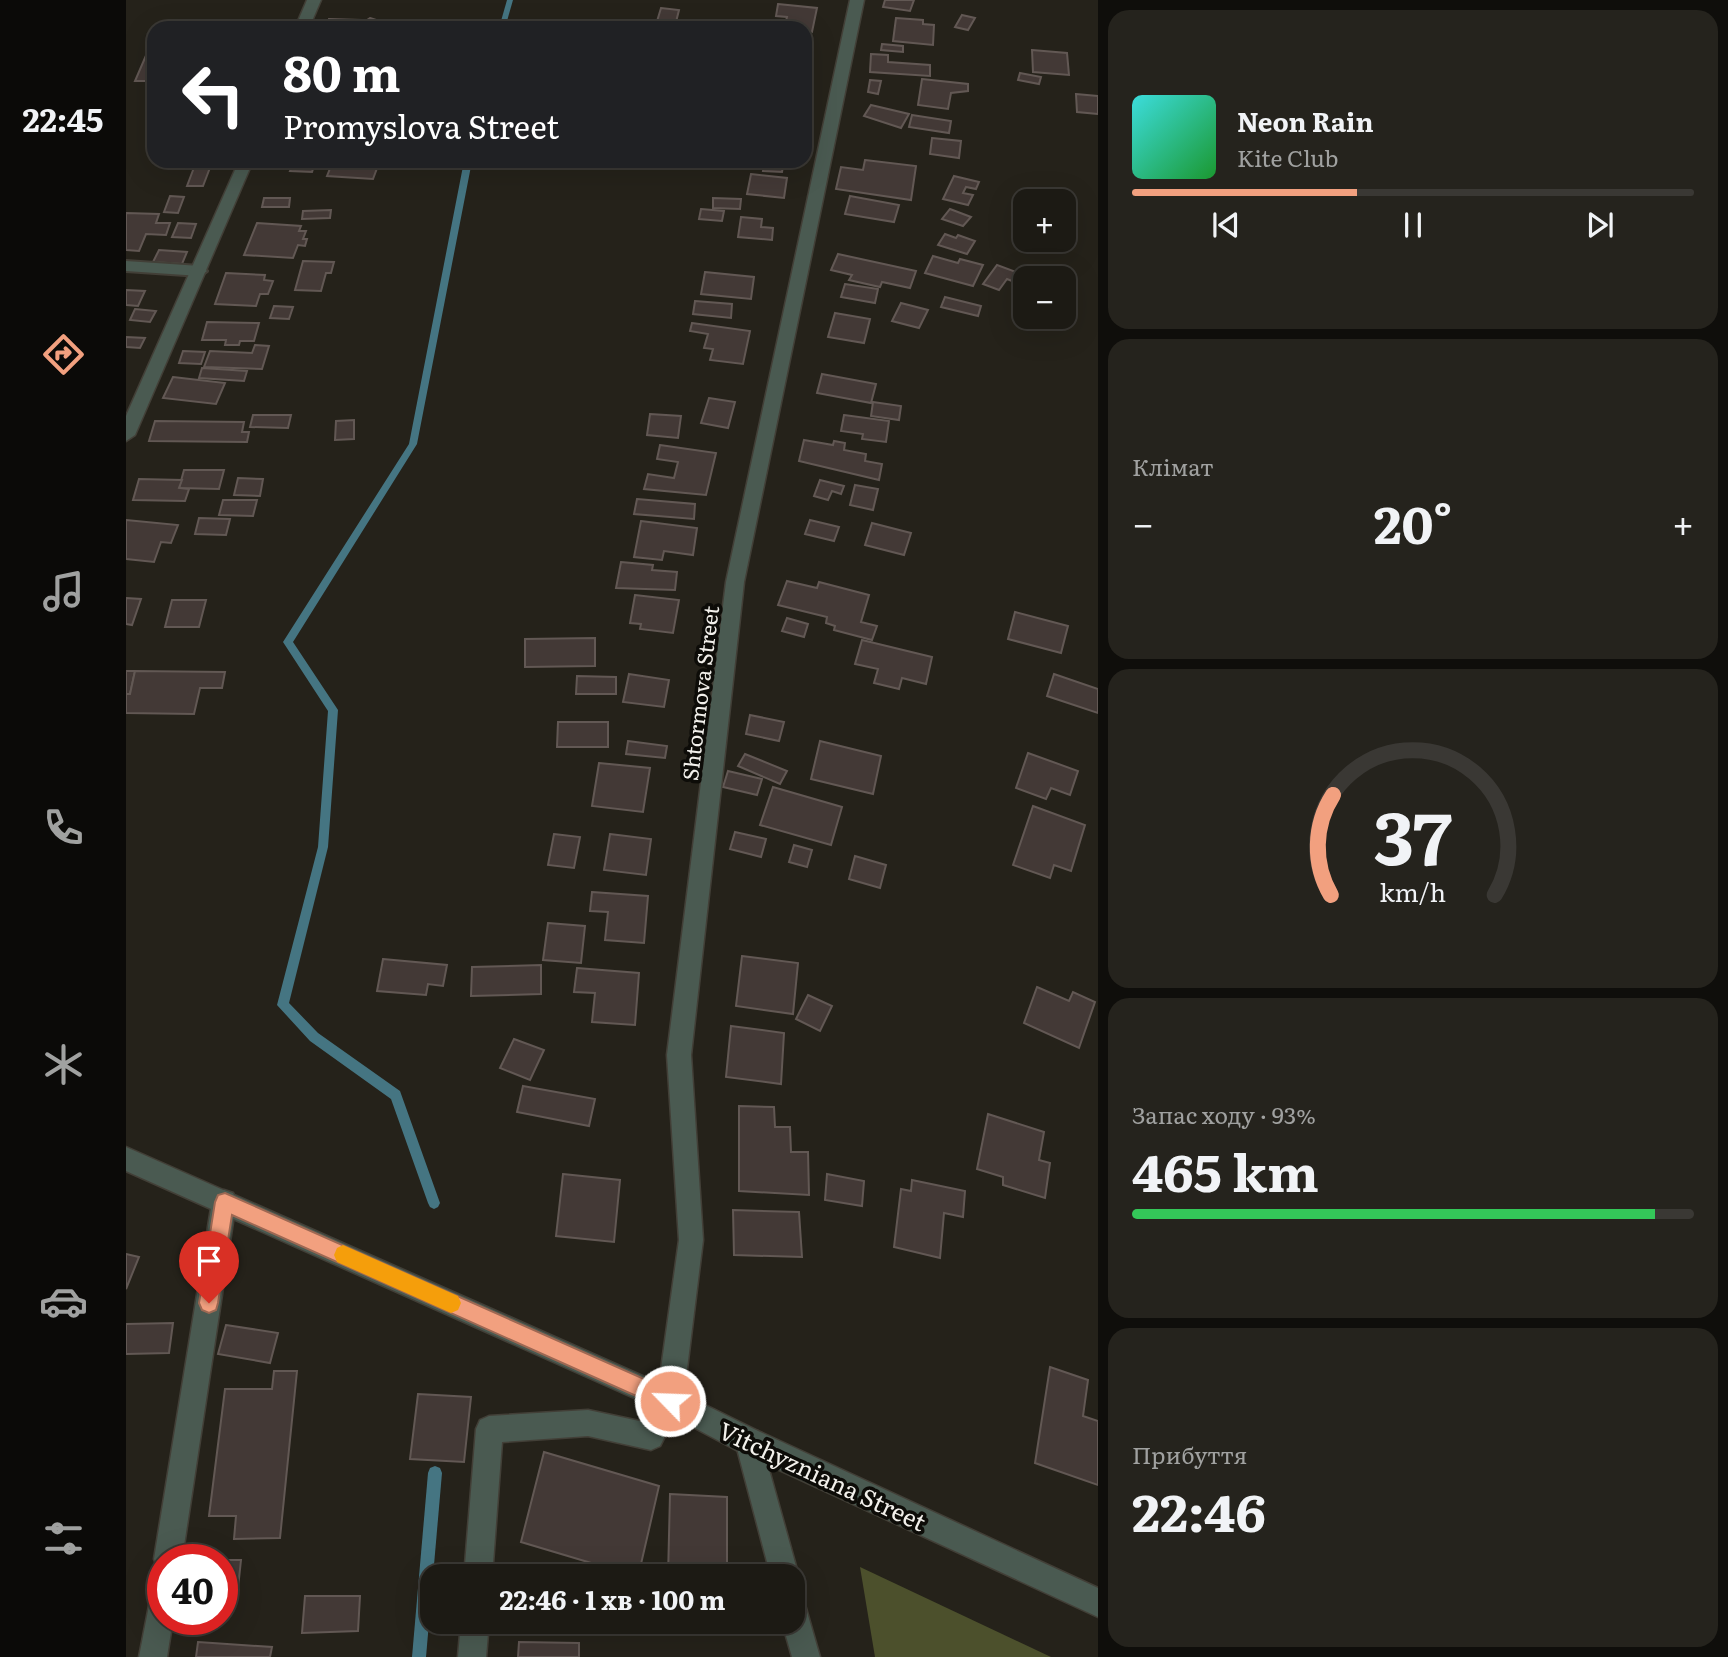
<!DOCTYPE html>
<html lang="uk">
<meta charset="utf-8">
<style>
:root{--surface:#1c1a14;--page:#25231d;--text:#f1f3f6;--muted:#a0a1a0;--line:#3a3834;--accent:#f2a07f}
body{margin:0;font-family:Literata,serif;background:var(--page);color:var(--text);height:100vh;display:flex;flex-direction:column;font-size:26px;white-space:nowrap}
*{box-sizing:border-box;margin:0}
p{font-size:23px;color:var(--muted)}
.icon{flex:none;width:38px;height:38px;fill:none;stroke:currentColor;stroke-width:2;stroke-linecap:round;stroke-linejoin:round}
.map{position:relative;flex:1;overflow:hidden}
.side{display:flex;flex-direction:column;gap:10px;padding:10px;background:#0f0e0b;width:630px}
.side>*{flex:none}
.hud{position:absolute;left:21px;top:21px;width:665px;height:147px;border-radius:21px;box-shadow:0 7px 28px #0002,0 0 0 2px var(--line);background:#202124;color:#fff;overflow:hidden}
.buttons{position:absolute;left:887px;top:189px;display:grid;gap:14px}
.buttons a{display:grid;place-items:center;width:63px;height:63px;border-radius:14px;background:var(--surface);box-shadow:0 7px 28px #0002,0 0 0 2px var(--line);font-size:35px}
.speed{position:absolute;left:21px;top:1544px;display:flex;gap:14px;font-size:35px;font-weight:700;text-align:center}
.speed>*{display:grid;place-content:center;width:91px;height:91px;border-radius:50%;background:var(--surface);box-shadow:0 7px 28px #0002,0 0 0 2px var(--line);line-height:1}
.speed .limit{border:10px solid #d22;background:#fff;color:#111}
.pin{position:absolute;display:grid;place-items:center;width:60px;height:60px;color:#fff;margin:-72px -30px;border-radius:50% 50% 50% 0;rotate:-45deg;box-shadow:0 0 7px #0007}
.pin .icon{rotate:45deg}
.me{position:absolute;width:77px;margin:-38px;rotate:294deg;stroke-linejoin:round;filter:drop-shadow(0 0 5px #0008)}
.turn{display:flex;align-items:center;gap:24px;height:147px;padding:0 21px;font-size:32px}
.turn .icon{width:91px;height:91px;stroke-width:2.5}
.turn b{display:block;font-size:49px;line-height:60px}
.big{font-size:52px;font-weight:700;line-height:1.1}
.side .card{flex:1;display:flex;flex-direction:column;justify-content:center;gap:10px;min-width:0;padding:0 24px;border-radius:21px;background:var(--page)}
.side .dial{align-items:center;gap:0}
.dial svg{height:182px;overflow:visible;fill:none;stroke:var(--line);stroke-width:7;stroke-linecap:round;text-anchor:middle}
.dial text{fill:var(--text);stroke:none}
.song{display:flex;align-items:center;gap:21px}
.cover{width:84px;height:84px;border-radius:10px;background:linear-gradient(135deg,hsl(180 70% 55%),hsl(130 70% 35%))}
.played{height:7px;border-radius:4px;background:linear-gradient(90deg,var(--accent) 40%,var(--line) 40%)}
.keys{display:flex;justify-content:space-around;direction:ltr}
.heat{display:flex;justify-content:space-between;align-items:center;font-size:38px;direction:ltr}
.charge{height:10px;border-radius:5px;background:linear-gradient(90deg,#34c759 93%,var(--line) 0)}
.trip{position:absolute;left:294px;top:1564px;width:385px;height:70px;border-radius:21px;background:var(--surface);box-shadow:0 7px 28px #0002,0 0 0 2px var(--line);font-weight:700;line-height:70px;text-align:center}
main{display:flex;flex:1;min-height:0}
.dock{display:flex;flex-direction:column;width:126px;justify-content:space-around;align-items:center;background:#0b0a08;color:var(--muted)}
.dock .icon{width:49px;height:49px}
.dock .active{color:var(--accent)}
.dock b{font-size:32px;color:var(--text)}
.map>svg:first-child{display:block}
.forest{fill:#4c502c}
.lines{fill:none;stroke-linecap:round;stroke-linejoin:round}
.stream{fill:#457582;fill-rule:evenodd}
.building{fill:#433936;stroke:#625854;stroke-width:2}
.service-casing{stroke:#423f37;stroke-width:4}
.minor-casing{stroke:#423f37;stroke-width:3}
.tertiary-casing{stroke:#423f37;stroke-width:3}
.service{fill:#4a5a51;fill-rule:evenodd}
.minor{fill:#4a5a51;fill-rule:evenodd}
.tertiary{fill:#4a5a51;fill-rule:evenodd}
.route{fill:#f2a07f;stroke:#9d6853;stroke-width:2}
.slow{fill:#f59e0b}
.labels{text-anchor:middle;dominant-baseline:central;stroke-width:7;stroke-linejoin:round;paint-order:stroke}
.street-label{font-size:21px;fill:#f2f0eb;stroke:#0d0c08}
.near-street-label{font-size:24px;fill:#f2f0eb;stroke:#0d0c08}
</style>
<main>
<nav class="dock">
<b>22:45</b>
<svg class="icon active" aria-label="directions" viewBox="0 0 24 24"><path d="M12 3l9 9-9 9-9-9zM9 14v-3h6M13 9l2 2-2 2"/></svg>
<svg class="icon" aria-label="music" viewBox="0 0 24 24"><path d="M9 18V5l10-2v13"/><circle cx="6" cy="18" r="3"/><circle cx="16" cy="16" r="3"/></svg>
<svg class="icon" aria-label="phone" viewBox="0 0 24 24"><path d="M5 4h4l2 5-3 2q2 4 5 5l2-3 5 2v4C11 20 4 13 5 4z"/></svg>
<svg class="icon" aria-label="climate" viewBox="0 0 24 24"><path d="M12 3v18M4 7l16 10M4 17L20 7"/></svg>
<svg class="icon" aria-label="car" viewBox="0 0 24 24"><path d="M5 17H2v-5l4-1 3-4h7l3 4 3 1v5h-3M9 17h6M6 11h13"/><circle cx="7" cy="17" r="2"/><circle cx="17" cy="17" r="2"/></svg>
<svg class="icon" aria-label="filters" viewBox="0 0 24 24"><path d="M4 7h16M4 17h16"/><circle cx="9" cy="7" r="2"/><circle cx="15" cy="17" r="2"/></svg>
</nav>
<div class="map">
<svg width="972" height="1657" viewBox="0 0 972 1657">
<rect width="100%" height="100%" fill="#25221a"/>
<path class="forest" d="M734 1567 925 1657H749Z"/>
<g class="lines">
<g class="stream">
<path d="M381 0H387L379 28H373Z"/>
<path d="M338 161H346L291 444 167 642 212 710 202 847 163 1003 192 1033 274 1091 314 1203 312 1207 308 1209 304 1207 302 1203 265 1099 184 1041 151 1005 192 847 202 711 157 642 283 444Z"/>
<path d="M309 1466 314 1468 316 1473 300 1657H286L302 1473 304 1468Z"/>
</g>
</g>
<g class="building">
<path d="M759 0H788L784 11 757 7Z"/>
<path d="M652 4 691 8 686 32 679 31V28H646L648 20 660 21 661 17 650 16Z"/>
<path d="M535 8 553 10 550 22 560 23 559 28H529Z"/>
<path d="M836 15 849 18 842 30 829 27Z"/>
<path d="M244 18 260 23 253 28 235 24Z"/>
<path d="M770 18 797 20V24L808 25 807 45 767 41Z"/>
<path d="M203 19 235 20 233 28H201Z"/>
<path d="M756 44 777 46V52L755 50Z"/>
<path d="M906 50 941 53 943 75 907 72Z"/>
<path d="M21 53 28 54V81H9Z"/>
<path d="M745 54 762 55V62L804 65V76L744 72Z"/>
<path d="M894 73 915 77 913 84 892 80Z"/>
<path d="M796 79 842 84V91L825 93 822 109 792 105Z"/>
<path d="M744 80 755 81 752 94 742 92Z"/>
<path d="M950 94 972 96V114L951 112Z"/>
<path d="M745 105 783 114 775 128 738 116Z"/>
<path d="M786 115 825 121 823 133 783 127Z"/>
<path d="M806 138 835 141 833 158 804 154Z"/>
<path d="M739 160 790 166 785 200 710 189 715 167 737 170Z"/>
<path d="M207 161H226L253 163 247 179 201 176Z"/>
<path d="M639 161H658L656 172 637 171Z"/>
<path d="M167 164 188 166 186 172 164 171Z"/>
<path d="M69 165H85L77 186H61Z"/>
<path d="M625 174 661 178 658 198 621 194Z"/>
<path d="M828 176 853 182 850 189 840 187 837 193 847 195 842 205 817 199Z"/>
<path d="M44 196 58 197 52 213 38 212Z"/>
<path d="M724 196 773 205 768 222 719 214Z"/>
<path d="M138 198H164L163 207H136Z"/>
<path d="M587 198 615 199 614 209 587 208Z"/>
<path d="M575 209 598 211 596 221 573 219Z"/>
<path d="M824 209 845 217 837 226 816 219Z"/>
<path d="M205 210 204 218 176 219 177 211Z"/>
<path d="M0 213 33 214 30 223H44L40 235 20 234 13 251 0 250Z"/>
<path d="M615 217 636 219 635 227 647 228 646 240 612 237Z"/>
<path d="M52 223 70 224 65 238 46 237Z"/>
<path d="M131 223 175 226 173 231H180L177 239H181L179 246 172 245 167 258 118 255Z"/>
<path d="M819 234 830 238 832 235 849 241 841 254 812 245Z"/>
<path d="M33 250 61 252 56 264 27 262Z"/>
<path d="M712 254 790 271 784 288 756 282 754 287 723 280 726 275 705 270Z"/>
<path d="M807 256 832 263 834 259 857 265 847 286 799 273Z"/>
<path d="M177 261 208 262 205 273H200L195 291 169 290Z"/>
<path d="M871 265 898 275 891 283 881 279 873 290 857 284Z"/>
<path d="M579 272 628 277 625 299 575 294Z"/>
<path d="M100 273 139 275 138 280 147 281 142 294H134L130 306 89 304Z"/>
<path d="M719 284 752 289 749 303 715 297Z"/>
<path d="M0 290 19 291 12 306 0 305Z"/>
<path d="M819 297 855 306 852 316 815 307Z"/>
<path d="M569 301 606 304 605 318 567 314Z"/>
<path d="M775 303 802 310 793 328 766 321Z"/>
<path d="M148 306 167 307 163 319 144 318Z"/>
<path d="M9 309 30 311 24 322 4 320Z"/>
<path d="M709 313 744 319 738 343 702 337Z"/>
<path d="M81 322 133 323 128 341H114L113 345H99L100 340H76Z"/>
<path d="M566 323 624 331 617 364 584 360 587 349 578 348 582 334 564 331Z"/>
<path d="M0 337 19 338 14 348 0 347Z"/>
<path d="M129 345 143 346 136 369 78 367 84 351 126 353Z"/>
<path d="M57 351 79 352 75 364 53 363Z"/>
<path d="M76 368 121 371 118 381 73 378Z"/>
<path d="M696 374 750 384 745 403 691 393Z"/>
<path d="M47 377 99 383 90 404 37 398Z"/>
<path d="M583 398 609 402 602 428 575 423Z"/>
<path d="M747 402 775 406 773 420 745 416Z"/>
<path d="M524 414 555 416 552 438 521 435Z"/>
<path d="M127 415H165L162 428 124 427Z"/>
<path d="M718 415 763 421 760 442 736 439 737 434 715 431Z"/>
<path d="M228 420V439L209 440 210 421Z"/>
<path d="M29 421 118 422 116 432H123L121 442 23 441Z"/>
<path d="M678 440 707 445 708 441 719 443 718 450 740 454 739 461 756 464 753 480 673 461Z"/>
<path d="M534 445 590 453 580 495 518 489 522 474 548 478 552 462 531 459Z"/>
<path d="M58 470H98L93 489 53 488Z"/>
<path d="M112 478 137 479 134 496 108 495Z"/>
<path d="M13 479 56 480 53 488 63 489 59 501 7 500Z"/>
<path d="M694 480 718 486 715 494 706 491 702 500 688 496Z"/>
<path d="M729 485 752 489 747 510 724 505Z"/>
<path d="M511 499 569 504 568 519 508 514Z"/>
<path d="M97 500H131L127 516 93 515Z"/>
<path d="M73 518 104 519 100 535 69 534Z"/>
<path d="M0 520 52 525 45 543 35 542 28 562 0 559Z"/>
<path d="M684 520 713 527 708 541 679 534Z"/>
<path d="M515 521 571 528 567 555 538 551 536 560 508 557Z"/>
<path d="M746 523 785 533 778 555 739 545Z"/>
<path d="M495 562 527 565 526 570 551 572 549 590 490 588Z"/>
<path d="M661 581 691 588 693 582 743 595 735 622 751 626 746 640 708 630 709 626 700 623 701 617 652 605Z"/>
<path d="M509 595 553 600 547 633 514 629 515 624 504 623Z"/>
<path d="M0 598 15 599 6 625 0 624Z"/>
<path d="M46 600H80L73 627H39Z"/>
<path d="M889 612 942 626 935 653 882 639Z"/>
<path d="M661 618 682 624 678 637 656 631Z"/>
<path d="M469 638V666L399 667V639Z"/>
<path d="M736 640 806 657 800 684 776 678 773 689 748 683 752 669 729 664Z"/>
<path d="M0 671H9L4 694H0Z"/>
<path d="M9 671 99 672 96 688H74L68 714 0 713V694H4Z"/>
<path d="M503 674 543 680 538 707 497 702Z"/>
<path d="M928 674 972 689V713L921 696Z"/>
<path d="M451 676 490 677V694H450Z"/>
<path d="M624 715 658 722 653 741 620 734Z"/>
<path d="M432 722H482V747H431Z"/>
<path d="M502 741 541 746 539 758 500 754Z"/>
<path d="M694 741 755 756 747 794 685 779Z"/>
<path d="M902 753 952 771 944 795 925 788 920 799 890 788Z"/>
<path d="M619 754 661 771 654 784 612 766Z"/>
<path d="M473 763 524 768 517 812 466 806Z"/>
<path d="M602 771 636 779 631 795 597 787Z"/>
<path d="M647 787 716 807 705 845 634 825Z"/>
<path d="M907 806 959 825 945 871 928 865 924 878 887 865Z"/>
<path d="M609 832 640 839 635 857 604 849Z"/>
<path d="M428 834 454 837 448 868 422 865Z"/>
<path d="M484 834 525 839 520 875 478 870Z"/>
<path d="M668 845 686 850 681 867 663 862Z"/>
<path d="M729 856 760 865 754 888 723 879Z"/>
<path d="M466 892 522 896 518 943 479 940 482 912 464 911Z"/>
<path d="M422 923 459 926 455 963 417 960Z"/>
<path d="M616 956 672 963 667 1014 610 1006Z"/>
<path d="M257 959 321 965 317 986 302 984 300 995 251 991Z"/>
<path d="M415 965V994L345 996 346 967Z"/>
<path d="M451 968 513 973 509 1025 466 1022 469 993 448 992Z"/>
<path d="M911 987 943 1001 947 992 969 1002 953 1048 898 1023Z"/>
<path d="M682 995 706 1006 694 1031 670 1019Z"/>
<path d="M605 1026 658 1033 655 1084 600 1077Z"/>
<path d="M388 1039 418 1050 404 1080 374 1068Z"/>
<path d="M397 1086 469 1099 463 1126 391 1112Z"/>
<path d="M613 1106 648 1107 649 1127H664L665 1152H682L683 1195 613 1191Z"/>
<path d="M862 1114 918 1132 913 1160 924 1163 919 1198 877 1185V1177L851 1169Z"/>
<path d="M437 1174 494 1180 488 1242 430 1236Z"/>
<path d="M701 1174 738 1181 736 1206 699 1200Z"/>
<path d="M786 1180 839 1191 837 1217 818 1213 814 1258 768 1247 775 1189 785 1191Z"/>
<path d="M607 1210 673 1212 676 1257 608 1255Z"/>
<path d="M0 1254 13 1257 0 1289Z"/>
<path d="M47 1323 43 1353 0 1354V1324Z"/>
<path d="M100 1325 152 1333 144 1363 92 1354Z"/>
<path d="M924 1367 962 1380 957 1416 972 1421V1485L909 1463Z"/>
<path d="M148 1371H171L154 1538 108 1539 110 1516H83L99 1389H146Z"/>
<path d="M292 1394 345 1397 338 1462 284 1459Z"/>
<path d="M418 1452 533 1486 512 1577 395 1542Z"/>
<path d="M544 1494 601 1497V1577H542Z"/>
<path d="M96 1560H115L112 1588H96Z"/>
<path d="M372 1572 422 1573 421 1577H372Z"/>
<path d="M179 1596H234L232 1631 176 1633Z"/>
<path d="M72 1642 146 1647 144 1657H70Z"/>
<path d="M393 1642 453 1643V1657H392Z"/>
</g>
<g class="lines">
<g class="service-casing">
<path id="service" d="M0 261 74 266 81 271 74 276 0 271Z"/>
</g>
<g class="minor-casing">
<g id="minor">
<path d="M181 0H195L183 28H169Z"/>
<path d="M724 0H738L618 582 565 1055 577 1240 557 1401 534 1446 525 1450 462 1436 376 1442 366 1577H338L350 1429 354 1420 363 1416 462 1410 518 1422 531 1398 553 1240 541 1055 600 582Z"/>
<path d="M113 161H127L9 435 0 441V416Z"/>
<path d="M98 1190 107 1193 110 1202 56 1559H37V1571L32 1569 28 1559 86 1202 89 1193Z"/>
<path d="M622 1428 632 1431 635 1441 673 1577 667 1588V1577H645L609 1441 612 1431Z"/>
<path d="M37 1581V1619H47L41 1657H13L27 1585Z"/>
<path d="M667 1594 677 1598 694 1657H666L656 1622H667Z"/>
<path d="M335 1622H363L360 1657H332Z"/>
</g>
</g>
<g class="tertiary-casing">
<path id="tertiary" d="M0 1147 553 1392 632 1431 972 1588V1617L612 1451 535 1410 0 1171Z"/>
</g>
<use href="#service" class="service"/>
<use href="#minor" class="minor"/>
<use href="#tertiary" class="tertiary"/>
</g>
<path class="route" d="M99 1193 552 1394 554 1401 552 1408 544 1411 537 1408 106 1215 92 1303 90 1310 83 1313 76 1310 73 1303 89 1202 92 1195Z"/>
<path class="slow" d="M217 1245 332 1296 335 1303 332 1310 325 1313 211 1262 208 1255 211 1248Z"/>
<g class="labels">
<g class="street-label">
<text transform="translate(573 693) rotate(-83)">Shtormova Street</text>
</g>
<g class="near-street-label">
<text transform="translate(697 1475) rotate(25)">Vitchyzniana Street</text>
</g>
</g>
</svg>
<div class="buttons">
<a>+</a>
<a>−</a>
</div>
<div class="speed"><div class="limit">40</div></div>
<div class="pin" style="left:83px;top:1303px;background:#d93025"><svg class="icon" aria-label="arrive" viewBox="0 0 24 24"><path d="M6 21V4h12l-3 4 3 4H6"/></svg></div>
<svg class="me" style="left:544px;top:1401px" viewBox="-20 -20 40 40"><circle r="17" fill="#f2a07f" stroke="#fff" stroke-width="3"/><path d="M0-11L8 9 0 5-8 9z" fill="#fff"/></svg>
<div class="trip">22:46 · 1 хв · 100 m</div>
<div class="hud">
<div class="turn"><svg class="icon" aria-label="left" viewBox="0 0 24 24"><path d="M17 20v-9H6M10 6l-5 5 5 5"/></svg><div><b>80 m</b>Promyslova Street</div></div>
</div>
</div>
<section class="side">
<div class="card">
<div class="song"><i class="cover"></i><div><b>Neon Rain</b><p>Kite Club</p></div></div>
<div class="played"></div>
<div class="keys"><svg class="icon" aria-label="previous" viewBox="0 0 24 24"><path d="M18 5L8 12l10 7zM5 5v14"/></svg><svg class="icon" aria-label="pause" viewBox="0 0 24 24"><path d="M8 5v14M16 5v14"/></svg><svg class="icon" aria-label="next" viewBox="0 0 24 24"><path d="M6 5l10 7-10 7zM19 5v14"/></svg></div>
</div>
<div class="card"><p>Клімат</p>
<div class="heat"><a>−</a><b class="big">20°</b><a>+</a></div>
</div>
<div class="card dial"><svg viewBox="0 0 100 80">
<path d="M14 69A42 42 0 1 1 86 69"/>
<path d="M14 69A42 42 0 0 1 15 25" stroke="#f2a07f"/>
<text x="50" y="56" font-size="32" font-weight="700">37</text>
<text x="50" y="72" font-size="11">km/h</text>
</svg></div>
<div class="card"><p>Запас ходу · 93%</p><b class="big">465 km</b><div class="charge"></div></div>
<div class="card"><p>Прибуття</p><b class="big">22:46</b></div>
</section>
</main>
